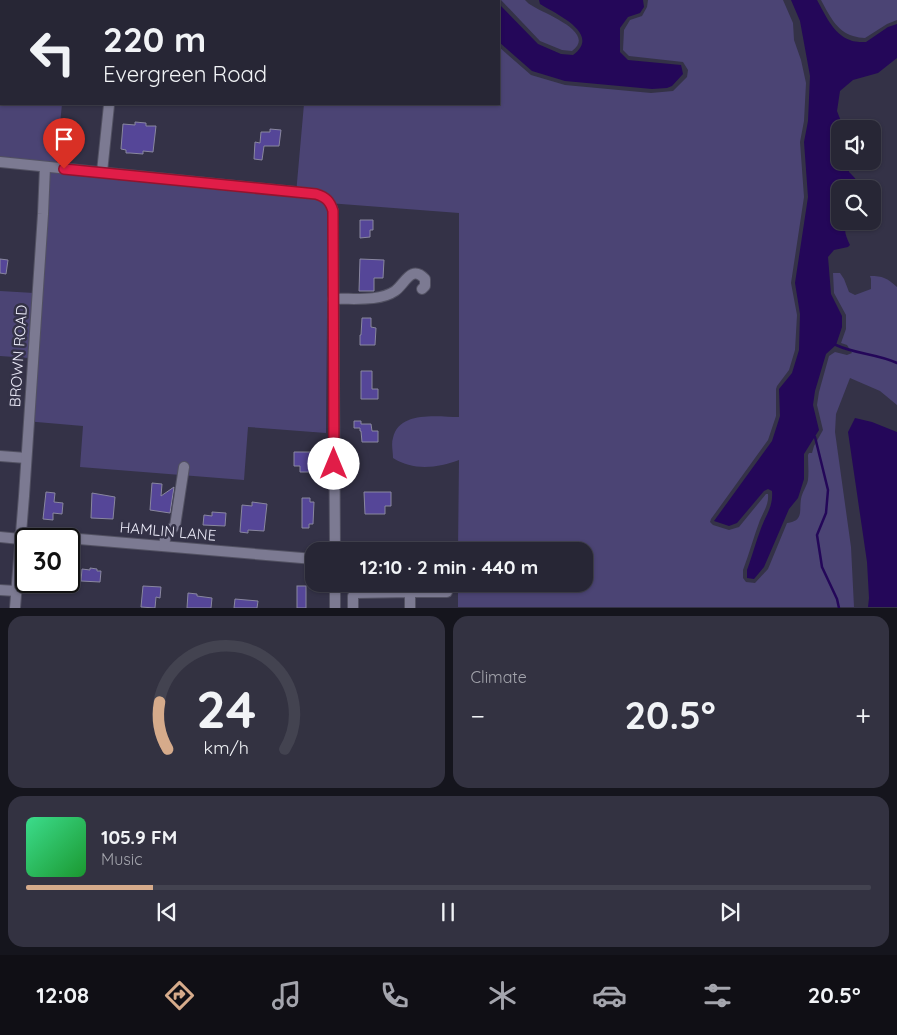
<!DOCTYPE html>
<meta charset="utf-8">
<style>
:root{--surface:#272635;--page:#333241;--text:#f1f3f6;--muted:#a4a5ad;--line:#434350;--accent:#d6ab8b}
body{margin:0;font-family:Quicksand,sans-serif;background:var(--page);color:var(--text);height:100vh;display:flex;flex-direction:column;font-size:19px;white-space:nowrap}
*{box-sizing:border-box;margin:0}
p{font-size:16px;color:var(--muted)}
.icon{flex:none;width:28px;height:28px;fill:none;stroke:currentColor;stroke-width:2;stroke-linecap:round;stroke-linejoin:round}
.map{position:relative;height:608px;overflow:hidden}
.details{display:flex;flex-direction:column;gap:8px;padding:8px;background:#15151d;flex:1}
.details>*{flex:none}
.hud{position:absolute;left:0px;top:0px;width:500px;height:105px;box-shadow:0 1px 4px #0004,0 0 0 1px var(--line);background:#272635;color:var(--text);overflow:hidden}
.buttons{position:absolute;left:831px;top:120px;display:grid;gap:10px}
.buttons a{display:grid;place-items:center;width:50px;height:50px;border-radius:10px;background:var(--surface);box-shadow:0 1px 4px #0004,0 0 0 1px var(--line);font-size:25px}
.speed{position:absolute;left:15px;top:528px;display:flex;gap:10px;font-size:25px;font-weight:700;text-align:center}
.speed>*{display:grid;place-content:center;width:65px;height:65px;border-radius:50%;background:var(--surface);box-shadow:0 1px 4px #0004,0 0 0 1px var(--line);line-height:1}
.speed .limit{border:2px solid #111;border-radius:8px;background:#fff;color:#111}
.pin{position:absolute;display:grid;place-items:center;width:42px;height:42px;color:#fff;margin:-51px -21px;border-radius:50% 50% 50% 0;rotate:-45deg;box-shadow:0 0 5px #0007}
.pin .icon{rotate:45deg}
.me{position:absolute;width:55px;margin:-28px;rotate:0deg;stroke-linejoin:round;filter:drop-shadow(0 0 4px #0008)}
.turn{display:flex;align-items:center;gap:18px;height:105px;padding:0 20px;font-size:22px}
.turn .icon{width:65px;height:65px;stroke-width:2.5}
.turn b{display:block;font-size:35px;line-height:42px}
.big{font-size:38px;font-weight:700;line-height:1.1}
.details .widget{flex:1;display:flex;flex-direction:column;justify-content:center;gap:8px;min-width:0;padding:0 18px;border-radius:15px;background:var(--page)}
.details .dial{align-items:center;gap:0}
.dial svg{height:130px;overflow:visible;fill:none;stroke:var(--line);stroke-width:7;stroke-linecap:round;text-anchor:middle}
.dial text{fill:var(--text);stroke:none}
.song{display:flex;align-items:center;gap:15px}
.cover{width:60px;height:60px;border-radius:8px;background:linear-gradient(135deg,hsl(150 70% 55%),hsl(130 70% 35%))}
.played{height:5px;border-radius:2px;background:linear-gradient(90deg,var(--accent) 15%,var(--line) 15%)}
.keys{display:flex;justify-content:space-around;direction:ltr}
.heat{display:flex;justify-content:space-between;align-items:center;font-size:28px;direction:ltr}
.details .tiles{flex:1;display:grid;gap:8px;grid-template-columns:1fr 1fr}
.widget:last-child{grid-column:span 2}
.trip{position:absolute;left:305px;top:542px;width:288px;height:50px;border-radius:15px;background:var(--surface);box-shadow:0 1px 4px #0004,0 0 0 1px var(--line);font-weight:700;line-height:50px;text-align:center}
.tab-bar{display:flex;height:80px;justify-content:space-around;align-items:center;background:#100f15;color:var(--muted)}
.tab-bar .icon{width:35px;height:35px}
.tab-bar .on{color:var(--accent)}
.tab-bar b{font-size:22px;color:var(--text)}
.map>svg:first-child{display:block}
.green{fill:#4b4474}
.water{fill:#240759}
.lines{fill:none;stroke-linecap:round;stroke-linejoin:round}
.stream{stroke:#240759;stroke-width:2.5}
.building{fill:#554698;stroke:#89879f}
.minor-casing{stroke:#525162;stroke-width:12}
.minor{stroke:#7c7a92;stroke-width:10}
.route-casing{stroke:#92132f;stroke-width:12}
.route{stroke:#e11d48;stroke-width:9}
.labels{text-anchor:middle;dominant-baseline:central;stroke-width:5;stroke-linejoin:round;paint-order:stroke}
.street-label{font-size:15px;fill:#edecfa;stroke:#343247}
</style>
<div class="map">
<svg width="897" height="608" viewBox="0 0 897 608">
<rect width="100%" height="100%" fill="#343247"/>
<g class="green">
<path d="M0 0H52V1H1V104H62L56 165 0 159Z"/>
<path d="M56 0H457L458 1H56Z"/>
<path d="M501 0H525C526 1 530 5 531 5 542 13 598 32 572 51L562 50 540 41Z"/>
<path d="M648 0H783L793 23 794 40 801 60 806 83 804 121 800 142 804 197 791 283 797 315 795 350 789 370 777 386 776 389V416L768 440 711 519 710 522 713 525 729 530 739 527 766 494H768C769 504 764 511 760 520 754 536 749 554 743 570V578L746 582 755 583 768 569 787 523C804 521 799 511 801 499 802 492 807 486 808 480 809 472 808 463 808 455L809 453H812L814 446 823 430 817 405 819 392 829 356 835 352 847 355 852 353 847 345 841 343 846 329V315L834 293 833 273H840L844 279 849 292 855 295 871 289V279L870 276C883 276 887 278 897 287V405L880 391 850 378 836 414 835 432 851 547 854 607H458V584H584V551H458L459 460C438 468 413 471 393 458 393 451 391 444 393 438 399 410 439 417 459 417V213L328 203 326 433 248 427 244 480 80 467 83 426 25 421 29 358 0 356V291L34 293 41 169 296 194 304 104H499V47L531 75 565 85 651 93 673 91 687 77 688 70 683 62 629 56 623 50 624 30 630 20 642 16 647 7Z"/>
<path d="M821 0H897V20L887 24 865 38C861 38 857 37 853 36 837 32 828 13 821 0Z"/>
</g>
<g class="water">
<path d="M539 0H643L644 7 640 13 628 17 620 28V52L628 60 681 65 682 69 683 74 672 86 667 88 652 89 565 81 532 71 499 42V4L538 44 561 54 573 55C602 34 556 14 540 4Z"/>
<path d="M791 0H817C825 14 833 34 850 40 854 42 861 42 866 42L888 27 897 24V58L878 73 853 80 840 91 837 111 844 129H840V161H849V172C854 177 859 181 859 189H840V221H847C843 231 846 236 850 245L848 247 834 250 828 257 831 294 842 316V327L836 345 826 354 815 391 813 405 819 430 804 454V479L798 498 789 509 764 567 754 579 747 578V570C753 554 757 537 764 521 769 510 773 504 772 491L768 489 764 491 737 523 729 526 714 521 772 441 780 416 779 389 792 373 799 350 800 314 795 283 808 197 804 142 808 121 810 76 800 21Z"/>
<path d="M855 418 872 422 897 432V607H868L869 598 867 562 848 432Z"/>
</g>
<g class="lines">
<g class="stream">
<path d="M836 345C855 354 878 354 897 363"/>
<path d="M815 437 828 490 826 513 817 535 822 567 837 599 839 608"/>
</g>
</g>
<g class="building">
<path d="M135 122 146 123V126H156L153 152 143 151V154L130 153H126V150L121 149 123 124 135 125Z"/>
<path d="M270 129 281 130 279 146H264L262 160 254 159 255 142 260 143 261 132H270Z"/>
<path d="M360 220H373V230H370V237L360 238Z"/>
<path d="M0 259 8 260 6 274 0 273Z"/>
<path d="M360 259 384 260 383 278H374V291H359Z"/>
<path d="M362 318H371V327L376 328 375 345H360V335H361Z"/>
<path d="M361 371H372V389H378V399H361Z"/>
<path d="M354 421H361V424H371L372 431H378V442H362L361 431H360V428H354Z"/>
<path d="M294 452H315L316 461H313L314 472H300V466H294Z"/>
<path d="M152 483 162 484 161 496 174 487 170 513 150 510Z"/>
<path d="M46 492 55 493 54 502 63 503 62 514 53 513V520L43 519Z"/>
<path d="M364 492H391V506H385V514H365Z"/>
<path d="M92 493 115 497 113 519 91 518Z"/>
<path d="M302 498H310V502H314L313 524H309V528H302Z"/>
<path d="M252 502 267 504 264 531 248 530V533L240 532 242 505 252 506Z"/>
<path d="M212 512 226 513 225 526 203 525 204 515 212 516Z"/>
<path d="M90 568 97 569V571H101L100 582 81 581 82 569 90 570Z"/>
<path d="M143 586 161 587 160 598 156 597 155 608 141 607Z"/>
<rect x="297" y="586" width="9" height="22"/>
<path d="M188 593 197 594V596L212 598 211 608H187Z"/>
<path d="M235 599 258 601 257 608H234Z"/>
</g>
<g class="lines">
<g class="minor-casing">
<g id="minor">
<path d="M0 50H1"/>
<path d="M0 162 316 194C326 197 330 201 333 211L335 551"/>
<path d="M102 172 109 105"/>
<path d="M333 299C352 298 379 302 395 291 405 284 411 264 425 279V286L422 289"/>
<path d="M0 456 26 458"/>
<path d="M20 534 314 559"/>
<path d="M0 537 20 539"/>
<path d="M164 546 166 533 175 526 184 467"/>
<path d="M335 584V608"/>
<path d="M0 590 16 591"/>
<path d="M410 592H447"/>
<path d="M15 608 24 496 43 214 45 167"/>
<path d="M353 608V596L356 593 410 592V608"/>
</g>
</g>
<use href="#minor" class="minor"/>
</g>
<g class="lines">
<g class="route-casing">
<path id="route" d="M64 169 316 194C326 197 330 201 333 211L334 464"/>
</g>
<use href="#route" class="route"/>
</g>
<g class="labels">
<g class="street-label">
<text transform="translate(18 356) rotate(-86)">BROWN ROAD</text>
<text transform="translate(168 531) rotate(5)">HAMLIN LANE</text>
</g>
</g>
</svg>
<div class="buttons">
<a><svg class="icon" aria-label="sound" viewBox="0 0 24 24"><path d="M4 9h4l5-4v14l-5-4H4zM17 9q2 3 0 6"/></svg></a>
<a><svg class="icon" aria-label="search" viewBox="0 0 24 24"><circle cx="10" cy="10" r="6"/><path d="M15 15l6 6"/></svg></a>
</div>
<div class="speed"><div class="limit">30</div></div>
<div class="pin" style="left:64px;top:169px;background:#d93025"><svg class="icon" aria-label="arrive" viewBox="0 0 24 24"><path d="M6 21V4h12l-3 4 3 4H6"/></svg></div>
<svg class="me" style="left:334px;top:464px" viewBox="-20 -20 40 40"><circle r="19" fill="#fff"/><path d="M0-13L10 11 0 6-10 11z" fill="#e11d48"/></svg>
<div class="trip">12:10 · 2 min · 440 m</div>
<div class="hud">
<div class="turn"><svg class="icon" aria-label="left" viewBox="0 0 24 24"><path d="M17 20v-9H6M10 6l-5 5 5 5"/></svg><div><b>220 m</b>Evergreen Road</div></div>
</div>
</div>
<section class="details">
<div class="tiles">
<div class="widget dial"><svg viewBox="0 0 100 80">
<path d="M14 69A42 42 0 1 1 86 69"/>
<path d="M14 69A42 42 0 0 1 9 40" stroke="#d6ab8b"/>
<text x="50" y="56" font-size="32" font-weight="700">24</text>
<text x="50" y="72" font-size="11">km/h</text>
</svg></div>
<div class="widget"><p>Climate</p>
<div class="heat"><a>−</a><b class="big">20.5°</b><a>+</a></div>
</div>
<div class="widget">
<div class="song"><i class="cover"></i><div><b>105.9 FM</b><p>Music</p></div></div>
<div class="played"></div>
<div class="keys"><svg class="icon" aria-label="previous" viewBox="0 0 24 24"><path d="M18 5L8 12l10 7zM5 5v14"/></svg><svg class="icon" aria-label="pause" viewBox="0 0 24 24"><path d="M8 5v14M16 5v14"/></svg><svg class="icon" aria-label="next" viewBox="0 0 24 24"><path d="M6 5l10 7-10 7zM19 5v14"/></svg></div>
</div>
</div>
</section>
<nav class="tab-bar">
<b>12:08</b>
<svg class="icon on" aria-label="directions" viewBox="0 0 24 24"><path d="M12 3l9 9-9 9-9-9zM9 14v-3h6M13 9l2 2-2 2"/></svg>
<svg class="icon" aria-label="music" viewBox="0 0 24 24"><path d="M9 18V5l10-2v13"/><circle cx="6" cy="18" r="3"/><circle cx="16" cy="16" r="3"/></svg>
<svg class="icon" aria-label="phone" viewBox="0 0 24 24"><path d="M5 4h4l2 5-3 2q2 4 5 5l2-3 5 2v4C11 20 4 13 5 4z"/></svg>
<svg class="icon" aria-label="climate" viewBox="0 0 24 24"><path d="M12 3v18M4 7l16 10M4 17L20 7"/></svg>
<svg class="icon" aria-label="car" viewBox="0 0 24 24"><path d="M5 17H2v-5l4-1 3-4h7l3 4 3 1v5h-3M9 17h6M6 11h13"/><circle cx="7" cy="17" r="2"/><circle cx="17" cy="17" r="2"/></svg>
<svg class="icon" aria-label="filters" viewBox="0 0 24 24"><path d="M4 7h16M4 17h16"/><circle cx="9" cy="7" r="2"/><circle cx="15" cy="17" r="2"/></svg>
<b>20.5°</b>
</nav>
